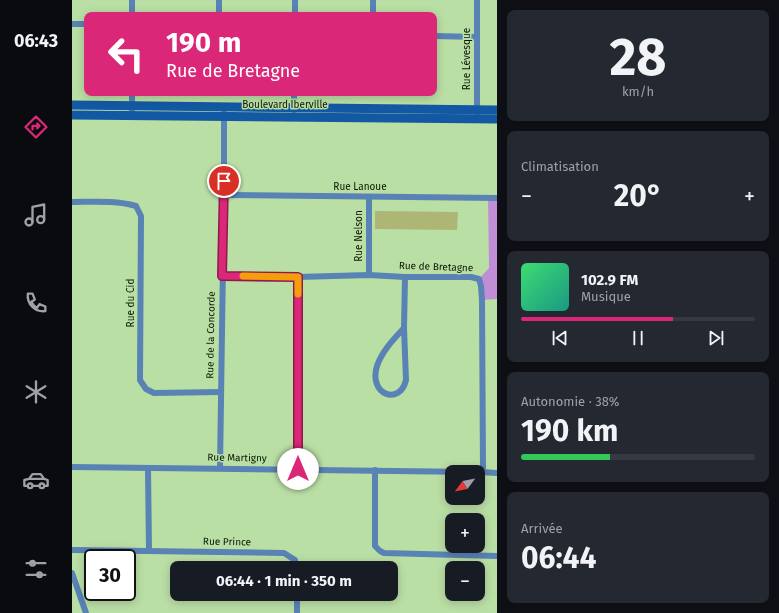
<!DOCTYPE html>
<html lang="fr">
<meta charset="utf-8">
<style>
:root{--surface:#171b24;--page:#242831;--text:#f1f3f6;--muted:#9ea1a6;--line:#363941;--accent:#db2777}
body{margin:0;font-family:"Fira Sans",sans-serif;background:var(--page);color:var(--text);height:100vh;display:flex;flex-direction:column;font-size:15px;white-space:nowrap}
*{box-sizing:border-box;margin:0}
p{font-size:13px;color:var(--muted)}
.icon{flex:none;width:22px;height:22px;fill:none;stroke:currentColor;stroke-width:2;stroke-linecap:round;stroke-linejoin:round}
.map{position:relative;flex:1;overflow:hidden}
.side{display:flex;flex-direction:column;gap:10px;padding:10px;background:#0d0f14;width:282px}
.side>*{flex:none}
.guide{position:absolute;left:12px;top:12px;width:353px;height:84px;border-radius:8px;box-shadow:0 2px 10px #0003;background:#db2777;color:#fff;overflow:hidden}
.needle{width:26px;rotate:238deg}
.buttons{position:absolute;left:373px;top:465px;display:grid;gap:8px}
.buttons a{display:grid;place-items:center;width:40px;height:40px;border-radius:8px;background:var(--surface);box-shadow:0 2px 10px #0003;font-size:20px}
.speed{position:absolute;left:12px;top:549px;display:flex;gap:8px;font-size:20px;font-weight:700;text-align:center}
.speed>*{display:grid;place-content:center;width:52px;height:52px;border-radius:50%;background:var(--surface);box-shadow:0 2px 10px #0003;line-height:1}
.speed .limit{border:2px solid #111;border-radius:6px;background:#fff;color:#111}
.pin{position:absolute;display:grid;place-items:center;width:34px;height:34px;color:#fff;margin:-17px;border:2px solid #fff;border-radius:50%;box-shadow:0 1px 4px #0007}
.me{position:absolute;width:44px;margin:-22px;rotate:0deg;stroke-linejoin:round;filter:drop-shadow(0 0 3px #0008)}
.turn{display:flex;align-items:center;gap:14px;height:84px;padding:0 16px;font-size:18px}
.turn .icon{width:52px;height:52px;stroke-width:2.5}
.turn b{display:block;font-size:28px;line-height:34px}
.big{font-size:30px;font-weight:700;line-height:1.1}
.side .card{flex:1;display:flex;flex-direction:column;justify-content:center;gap:6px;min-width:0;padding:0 14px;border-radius:8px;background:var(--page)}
.side .dial{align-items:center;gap:0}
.dial b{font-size:52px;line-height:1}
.song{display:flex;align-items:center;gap:12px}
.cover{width:48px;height:48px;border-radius:6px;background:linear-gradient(135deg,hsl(140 70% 55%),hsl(170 70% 35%))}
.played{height:4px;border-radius:2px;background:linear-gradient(90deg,var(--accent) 65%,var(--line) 65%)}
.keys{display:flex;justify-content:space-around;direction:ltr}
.heat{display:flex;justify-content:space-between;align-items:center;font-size:22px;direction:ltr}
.charge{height:6px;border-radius:3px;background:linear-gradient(90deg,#34c759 38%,var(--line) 0)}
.trip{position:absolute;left:98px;top:561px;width:228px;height:40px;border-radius:8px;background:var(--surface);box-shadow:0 2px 10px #0003;font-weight:700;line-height:40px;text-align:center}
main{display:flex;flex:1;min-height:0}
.tab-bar{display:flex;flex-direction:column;width:72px;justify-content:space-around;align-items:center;background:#090b0e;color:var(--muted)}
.tab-bar .icon{width:28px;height:28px}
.tab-bar .active{color:var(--accent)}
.tab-bar b{font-size:18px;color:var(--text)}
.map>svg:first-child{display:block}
.green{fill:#bf8ed6}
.building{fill:#adb674}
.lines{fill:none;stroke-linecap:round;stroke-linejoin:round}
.street{stroke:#5982b5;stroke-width:6}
.secondary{stroke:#1358a2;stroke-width:9}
.route-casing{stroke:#8e194d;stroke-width:10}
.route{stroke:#db2777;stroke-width:7}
.slow{stroke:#f59e0b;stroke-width:7}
.labels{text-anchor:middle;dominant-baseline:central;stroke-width:3;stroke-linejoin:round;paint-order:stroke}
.street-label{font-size:10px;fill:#0a1703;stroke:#badfa5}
</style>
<main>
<nav class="tab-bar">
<b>06:43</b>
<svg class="icon active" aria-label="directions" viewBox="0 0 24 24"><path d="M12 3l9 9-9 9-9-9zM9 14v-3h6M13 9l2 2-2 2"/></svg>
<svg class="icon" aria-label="music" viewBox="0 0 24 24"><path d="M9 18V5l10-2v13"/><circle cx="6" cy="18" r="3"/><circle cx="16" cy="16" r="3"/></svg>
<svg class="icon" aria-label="phone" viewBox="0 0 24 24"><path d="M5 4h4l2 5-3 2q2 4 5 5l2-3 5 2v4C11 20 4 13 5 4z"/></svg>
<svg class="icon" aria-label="climate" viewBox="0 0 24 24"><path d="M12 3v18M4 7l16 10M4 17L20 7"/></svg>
<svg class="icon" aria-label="car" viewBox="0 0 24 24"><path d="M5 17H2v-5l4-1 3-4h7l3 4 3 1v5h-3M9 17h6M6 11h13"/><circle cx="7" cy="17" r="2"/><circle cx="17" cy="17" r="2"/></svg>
<svg class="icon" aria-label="filters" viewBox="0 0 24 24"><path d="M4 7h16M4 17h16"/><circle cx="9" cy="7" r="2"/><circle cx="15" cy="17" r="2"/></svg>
</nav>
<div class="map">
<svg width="425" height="613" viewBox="0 0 425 613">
<rect width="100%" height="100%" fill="#badfa5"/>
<path class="green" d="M416 198H425V299L410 300 407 279 417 268Z"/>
<path class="building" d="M303 211 386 212 385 230 303 229Z"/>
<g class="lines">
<g class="street">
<path d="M147 0V15"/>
<path d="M60 15V0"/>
<path d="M223 15V0"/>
<path d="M301 15V0"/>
<path d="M0 24H15"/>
<path d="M362 36 405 37"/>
<path d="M60 93V110"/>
<path d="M222 110V93"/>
<path d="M405 113V0"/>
<path d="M152 195 425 198"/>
<path d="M0 202C21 202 43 200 64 206L69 216 68 380 74 389 82 393 148 392"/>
<path d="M297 275V197"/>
<path d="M150 276 226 277 297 275 333 277H399L407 279 409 286 410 300 411 472"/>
<path d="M332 328C322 339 310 351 305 366 296 395 328 406 334 380L332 328 333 277"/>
<path d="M0 467 402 472"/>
<path d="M76 468 77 550"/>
<path d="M148 468 152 195V113"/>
<path d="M226 469V277"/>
<path d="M303 470V546L308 551 312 553 425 556"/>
<path d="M408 472 425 473"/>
<path d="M0 550 212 553 223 560 224 568"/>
<path d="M0 573 14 613"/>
<path d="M225 594V613"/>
</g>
<g class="secondary">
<path d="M0 105 425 110"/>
<path d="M0 115 425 119"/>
</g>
</g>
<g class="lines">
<g class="route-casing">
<path id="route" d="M152 181 150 276 226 277V469"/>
</g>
<use href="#route" class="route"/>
<path class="slow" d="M171 276 226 277V294"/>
</g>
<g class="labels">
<g class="street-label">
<text transform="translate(395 59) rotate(-90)">Rue Lévesque</text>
<text x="213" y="105">Boulevard Iberville</text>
<text x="288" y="187">Rue Lanoue</text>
<text transform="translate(287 236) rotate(-90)">Rue Nelson</text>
<text transform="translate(364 267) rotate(2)">Rue de Bretagne</text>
<text transform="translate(59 303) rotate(-90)">Rue du Cid</text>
<text transform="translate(139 335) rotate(-89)">Rue de la Concorde</text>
<text transform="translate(165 458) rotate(1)">Rue Martigny</text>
<text transform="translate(155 542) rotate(1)">Rue Prince</text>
</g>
</g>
</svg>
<div class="buttons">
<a><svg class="needle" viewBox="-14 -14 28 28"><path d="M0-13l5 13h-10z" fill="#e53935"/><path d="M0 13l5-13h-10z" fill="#9ea1a6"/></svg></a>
<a>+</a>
<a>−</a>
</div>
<div class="speed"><div class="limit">30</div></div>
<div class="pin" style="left:152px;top:181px;background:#d93025"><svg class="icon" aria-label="arrive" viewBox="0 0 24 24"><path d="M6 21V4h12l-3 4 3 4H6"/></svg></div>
<svg class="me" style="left:226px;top:469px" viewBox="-20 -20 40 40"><circle r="19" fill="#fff"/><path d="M0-13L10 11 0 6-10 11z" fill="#db2777"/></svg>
<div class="trip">06:44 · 1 min · 350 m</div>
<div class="guide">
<div class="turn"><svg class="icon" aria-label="left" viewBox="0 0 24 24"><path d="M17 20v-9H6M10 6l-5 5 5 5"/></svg><div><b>190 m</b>Rue de Bretagne</div></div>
</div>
</div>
<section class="side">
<div class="card dial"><b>28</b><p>km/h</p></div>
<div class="card"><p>Climatisation</p>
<div class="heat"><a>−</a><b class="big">20°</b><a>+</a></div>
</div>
<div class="card">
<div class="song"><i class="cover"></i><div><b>102.9 FM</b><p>Musique</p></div></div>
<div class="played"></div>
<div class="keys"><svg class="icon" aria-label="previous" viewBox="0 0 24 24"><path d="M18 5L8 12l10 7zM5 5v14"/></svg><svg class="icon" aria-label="pause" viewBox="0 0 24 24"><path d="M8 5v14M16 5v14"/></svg><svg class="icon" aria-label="next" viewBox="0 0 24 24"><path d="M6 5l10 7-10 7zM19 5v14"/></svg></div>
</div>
<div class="card"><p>Autonomie · 38%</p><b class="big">190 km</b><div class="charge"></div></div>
<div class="card"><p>Arrivée</p><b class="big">06:44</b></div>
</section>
</main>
